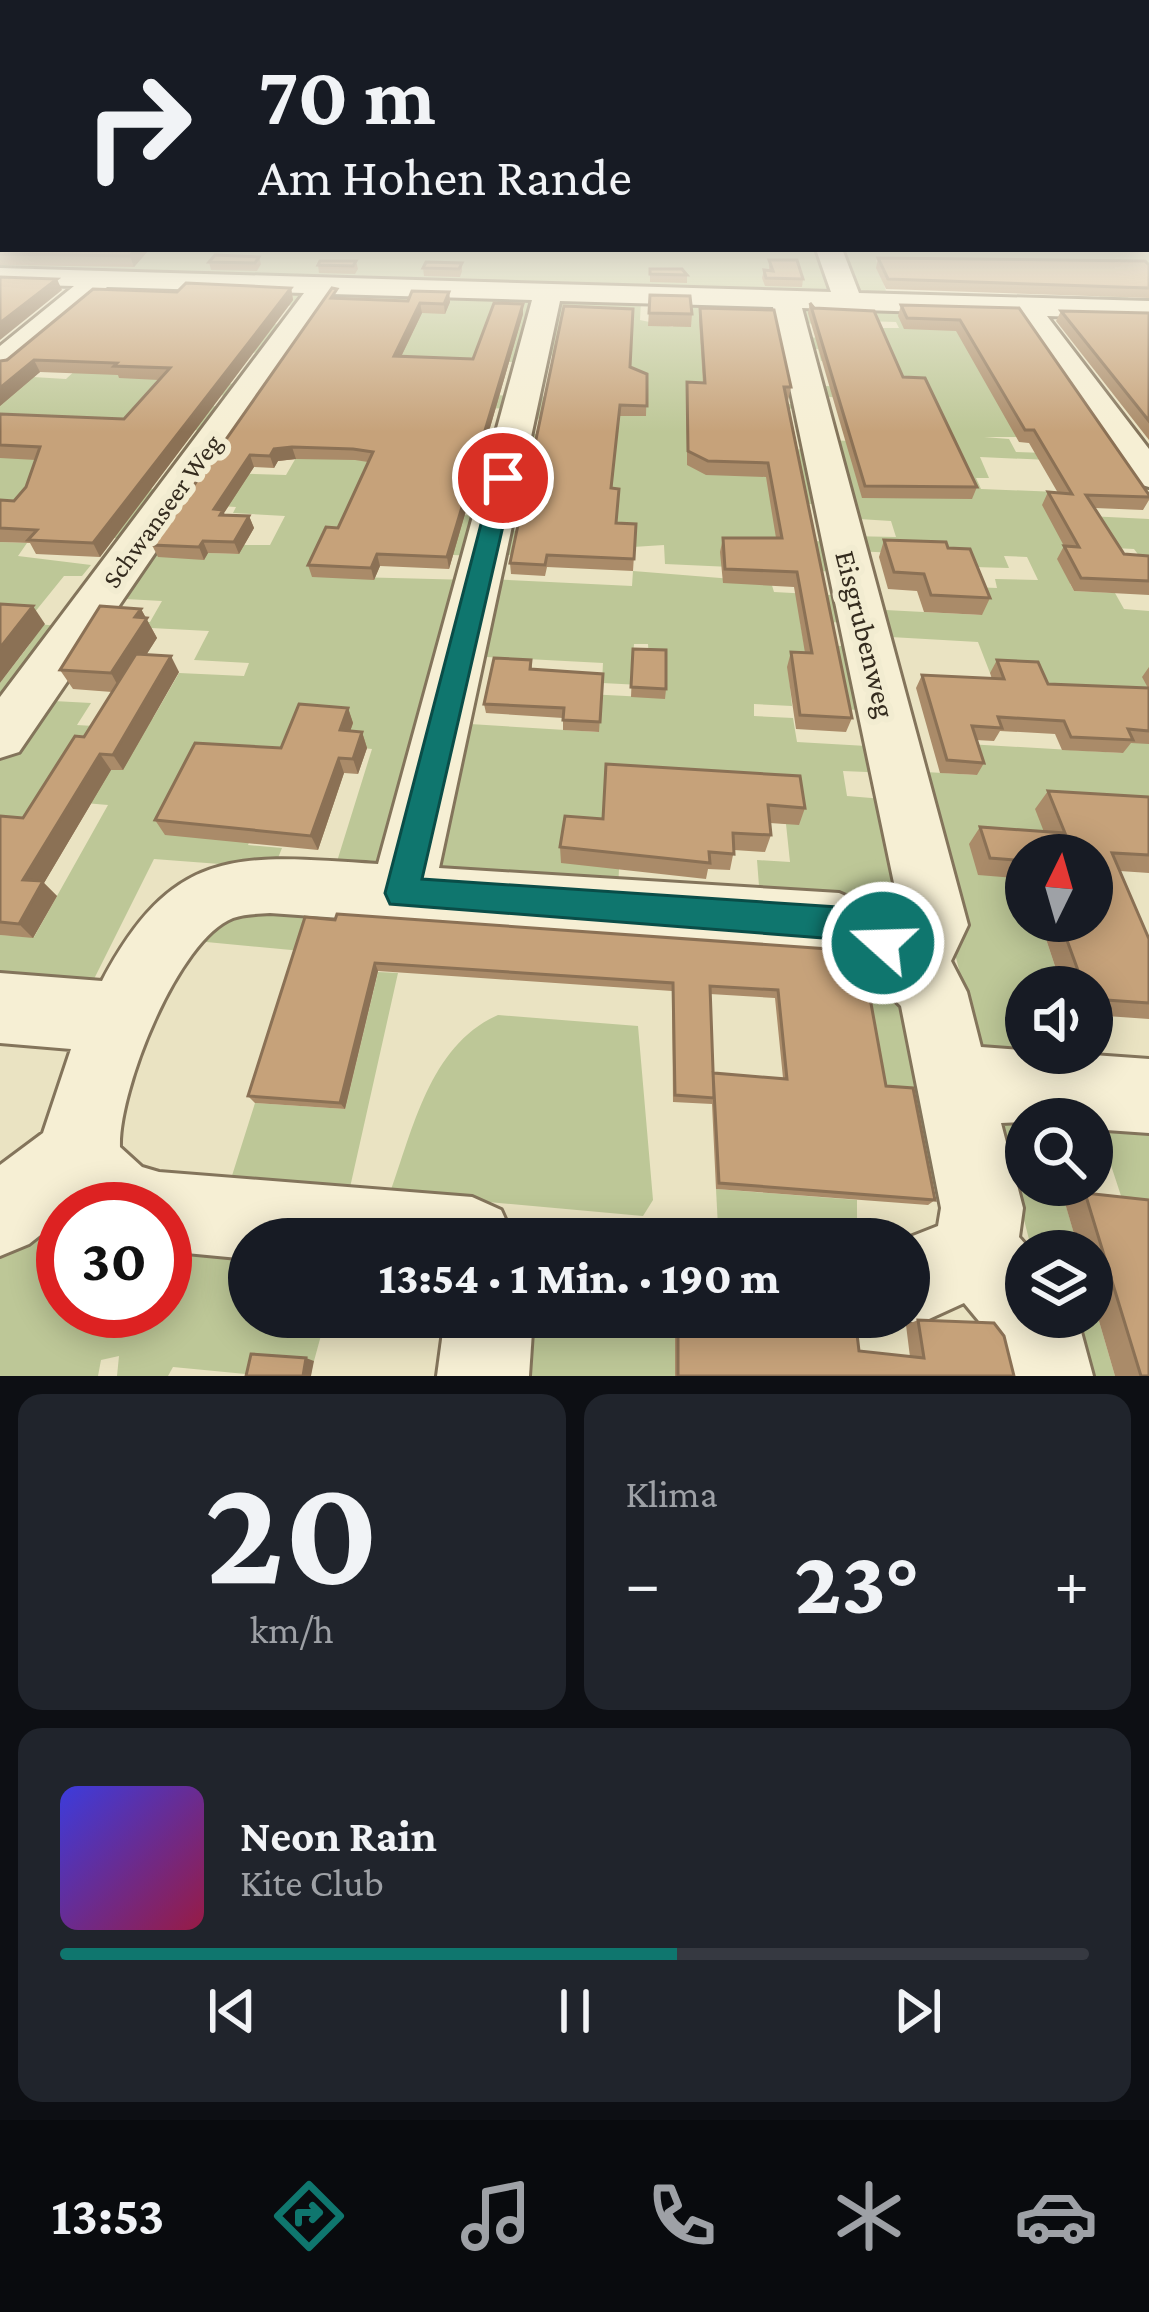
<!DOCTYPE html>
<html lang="de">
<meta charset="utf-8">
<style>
:root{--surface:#171b24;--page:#20242c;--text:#f1f3f6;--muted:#9ea1a6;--line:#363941;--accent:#0f766e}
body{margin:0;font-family:"Crimson Pro",serif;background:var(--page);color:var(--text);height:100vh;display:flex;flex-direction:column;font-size:45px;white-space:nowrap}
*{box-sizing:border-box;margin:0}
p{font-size:39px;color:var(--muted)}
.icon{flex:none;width:66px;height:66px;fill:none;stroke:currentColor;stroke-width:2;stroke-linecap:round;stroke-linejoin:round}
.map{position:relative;height:1376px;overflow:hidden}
.side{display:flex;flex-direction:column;gap:18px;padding:18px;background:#0d0f14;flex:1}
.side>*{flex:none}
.top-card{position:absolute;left:0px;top:0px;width:1149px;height:252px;box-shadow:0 6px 30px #0003;background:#171b24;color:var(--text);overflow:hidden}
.needle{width:78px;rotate:5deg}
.tools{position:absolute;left:1005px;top:834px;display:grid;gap:24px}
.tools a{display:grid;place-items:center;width:108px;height:108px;border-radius:50%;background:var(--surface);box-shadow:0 6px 30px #0003;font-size:60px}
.speed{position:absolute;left:36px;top:1182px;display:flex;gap:24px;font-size:60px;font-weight:700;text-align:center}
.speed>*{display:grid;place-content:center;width:156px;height:156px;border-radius:50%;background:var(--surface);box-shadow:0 6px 30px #0003;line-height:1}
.speed .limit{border:18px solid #d22;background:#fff;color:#111}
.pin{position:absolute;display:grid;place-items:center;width:102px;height:102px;color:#fff;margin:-51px;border:6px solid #fff;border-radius:50%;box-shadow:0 3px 12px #0007}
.me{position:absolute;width:132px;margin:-66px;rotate:290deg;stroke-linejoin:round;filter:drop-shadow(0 0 9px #0008)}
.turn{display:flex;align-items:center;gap:42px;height:252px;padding:0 60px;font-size:54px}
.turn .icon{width:156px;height:156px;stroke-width:2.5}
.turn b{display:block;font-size:84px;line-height:102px}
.big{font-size:90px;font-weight:800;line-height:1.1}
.side .tile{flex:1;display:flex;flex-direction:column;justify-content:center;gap:18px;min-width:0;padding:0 42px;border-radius:24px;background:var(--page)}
.side .dial{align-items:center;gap:0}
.dial b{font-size:156px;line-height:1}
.song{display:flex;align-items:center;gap:36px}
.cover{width:144px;height:144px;border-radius:18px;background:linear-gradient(135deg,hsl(240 70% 55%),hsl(340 70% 35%))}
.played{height:12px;border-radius:6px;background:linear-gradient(90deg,var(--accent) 60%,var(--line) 60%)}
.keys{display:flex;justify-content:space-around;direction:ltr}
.heat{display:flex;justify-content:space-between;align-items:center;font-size:66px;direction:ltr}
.side .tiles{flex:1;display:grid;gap:18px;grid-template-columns:1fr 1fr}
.tile:last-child{grid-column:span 2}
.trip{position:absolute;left:228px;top:1218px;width:702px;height:120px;border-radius:60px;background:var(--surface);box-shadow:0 6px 30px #0003;font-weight:800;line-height:120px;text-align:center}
.menu{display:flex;height:192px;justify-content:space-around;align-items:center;background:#090b0e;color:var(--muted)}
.menu .icon{width:84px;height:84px}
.menu .active{color:var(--accent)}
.menu b{font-size:54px;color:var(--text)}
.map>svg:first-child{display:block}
.green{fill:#bdc797}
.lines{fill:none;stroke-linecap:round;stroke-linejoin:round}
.minor-casing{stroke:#83745b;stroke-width:6}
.minor{fill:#f6efd4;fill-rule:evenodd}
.wall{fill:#aa8b69;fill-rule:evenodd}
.shaded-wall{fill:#8b7155}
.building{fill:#c6a27a;stroke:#8b7155;stroke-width:3}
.route{fill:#0f766e;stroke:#0a4d48;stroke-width:3}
.labels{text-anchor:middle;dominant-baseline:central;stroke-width:12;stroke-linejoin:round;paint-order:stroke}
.far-street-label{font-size:27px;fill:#342b1e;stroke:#f2ecd1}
.street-label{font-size:30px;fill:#342b1e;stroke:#f2ecd1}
</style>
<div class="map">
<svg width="1149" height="1376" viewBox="0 0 1149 1376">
<rect width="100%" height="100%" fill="#eae3c2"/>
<g class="green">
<path d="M0 239 3 249H1146L1149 239V275L1114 282 1135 305 1106 304 1094 290 897 260H876L886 291 914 292 917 298 0 271Z"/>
<path d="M100 284 316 290 304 306 265 305 223 322 291 325 270 353 229 352 146 376 246 385 238 396 189 394 212 406 230 407 213 431 111 427 113 487 170 490 133 540 0 526V405L33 377 66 379 79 367Z"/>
<path d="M325 291 431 294 422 313 451 294 542 297 526 362H508L439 393 518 396 514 409 431 406 466 429 509 430 502 458 480 457 443 472 497 475 493 490 470 489 433 514 487 516 477 556 453 555 313 576 472 580 396 875 334 871 372 749 345 746 352 723 277 773 248 845 282 848 274 868 154 859 91 985 0 978V935L34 937 108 805 73 802 0 830V748L35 700 91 703 77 725 110 727 153 718 179 673 244 676 249 663 194 660 209 631 112 626 92 619 150 622 162 601 107 598 167 513 208 553 238 554 244 545H270L285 516 233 513 236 507 218 506 197 472 286 475 297 456 351 312Z"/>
<path d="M552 297 641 300 640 320 673 327 679 305 779 304 799 392 703 376 704 405 803 404 804 409 760 408 792 449 813 450 826 504H807L814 541 835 542 842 572 665 564 664 545 492 556 505 530 521 531 561 493 507 491 520 434H539L570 420 524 418 529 396 597 398 588 357 538 355Z"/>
<path d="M789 304 1024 311 1017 437H984L1009 439 1016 452 1046 453 1050 460 980 457 989 478H976L981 489 1058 492 1066 506 1047 514 1149 519V569L1134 549 1074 546 1070 584 1074 591 1115 593 1124 609 1149 611V816L1053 855H1026V921H1040L1062 987H1026V1052L979 1049 909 771 976 775 967 744 1122 753 1031 675 990 673 978 642 873 636 866 609 981 615 971 587 997 588 995 579 1038 580 1027 557 1004 556 1009 568 974 567 969 556 852 551 848 536 896 537 891 521 843 518 824 440 879 442 850 398 812 396 811 391 826 392V386L897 389 847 362 821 361 818 349 800 348 797 337 865 339 867 328H899L896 322 834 320 794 326Z"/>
<path d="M0 542 27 543 18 556 91 565 82 576H64L26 623 70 627 0 722V683L30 644 0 641Z"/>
<path d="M633 571 771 582 774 592 848 596 854 623 800 621 804 644 860 647 875 711 842 709 788 667 792 706 754 704V716L793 718 797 742 884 747 890 773 843 771 847 796 896 800 922 911 760 899 757 860 790 862 786 824 622 801 618 891 418 877 454 723 598 732 587 694 665 698 649 659 648 644H634L632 673 641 685 602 683 603 663 469 656 487 579 632 586Z"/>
<path d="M240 909 344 910 339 928 302 951 196 941Z"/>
<path d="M846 948 903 1005 938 1184 924 1186 880 1093Z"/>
<path d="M378 972 398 973 349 1192 230 1182 255 1103 345 1109Z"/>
<path d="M498 1015 638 1026 653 1200 643 1216 390 1193C413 1129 430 1045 498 1015Z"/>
<path d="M998 1118 1026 1120V1185H1060L1079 1251H1032Z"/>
<path d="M1092 1126 1149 1130V1232L1125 1208 1103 1141 1092 1140Z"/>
<path d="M716 1189 857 1200V1239L718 1227Z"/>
<path d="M14 1224 63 1229V1311H165V1239L249 1247V1317H326L314 1361 257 1375 173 1367 168 1376H117L119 1356 101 1360 98 1376H0V1253Z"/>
<path d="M1092 1297 1115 1376H1064L1049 1317H1092Z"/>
<path d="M508 1317H675V1342L691 1376H502Z"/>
</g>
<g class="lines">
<g class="minor-casing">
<g id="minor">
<path d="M816 249H842L859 293 1149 301V319L1047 316 1149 449V487L1135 483 1017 315 802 308 968 925 951 961 967 992 981 1047 1149 1059V1133L1092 1129V1119L1001 1123 1023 1208 1019 1237 1031 1251H1026V1317H1077L1093 1376H1001L993 1338 964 1303 918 1324 895 1317H909V1239H905L938 1226 941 1208 901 1006 867 973 833 953 270 913C258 914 244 914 233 918 177 940 118 1092 120 1147L142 1167 159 1172 472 1197 501 1210 514 1239H249V1259L165 1251V1209H63V1217L29 1244 0 1256V1165L43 1133 71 1049 0 1043V973L102 981C174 844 240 855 378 864L532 300 332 294 19 752 0 758V697L304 293 107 287 11 369 0 372V346L74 286 0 284V268L831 292ZM560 301 773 307 902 921 839 893 439 868Z"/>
<path d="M445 1317H533L529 1376H437Z"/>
</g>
</g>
<use href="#minor" class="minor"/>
</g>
<g class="wall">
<path d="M0 239 148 251 134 267 0 265Z"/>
<path d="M259 257 261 264 257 271 211 270 209 262Z"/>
<path d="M878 258 1149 265V298L886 289 876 268Z"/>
<path d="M769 260 803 279 802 287 765 286 762 278 764 270 769 271Z"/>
<path d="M356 261 358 269 355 274 319 273 318 265Z"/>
<path d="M462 263V271L460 277 424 276 423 268Z"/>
<path d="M650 269 687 275V283L650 282Z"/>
<path d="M291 288 293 300 100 557 36 554 30 543 0 542V500L14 501 26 487 36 460 0 458V414L124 419 159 380 119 378 118 375 40 372 0 406V361L177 292Z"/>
<path d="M449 292 450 302 445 314 422 313 401 357 473 359 523 304V314L449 569 380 566 374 580 312 577 308 565 338 528 368 462 355 460 296 459 278 461 274 468 254 467 224 513 225 515 249 516 254 528 239 554 208 553 204 560 158 557 152 545 339 299 408 301Z"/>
<path d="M650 295 692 314 691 327 648 326Z"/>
<path d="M810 303 903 377 977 487 972 499 862 498 808 313Z"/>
<path d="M901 305 1019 308 1149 495V500L1143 510 1095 508 1124 554 1149 556V595L1074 591 1057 559 1064 546 1042 505 1048 492 1058 493 1029 443 1019 442 956 331 904 329 898 316Z"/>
<path d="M700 308 791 387 788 401 852 718 846 732 796 729 787 667 791 652 805 653 794 587 723 583 720 552 723 538H776L766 477 706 475 687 465V382L703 383 699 320Z"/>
<path d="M1061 311 1149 313V440L1056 321Z"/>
<path d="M630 367 647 374 646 416H619L612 488 616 523 636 524 633 571 547 567 545 576 511 574 510 563Z"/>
<path d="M884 540 948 548 990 598 982 615 924 612 917 591 888 589 879 557Z"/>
<path d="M141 609 157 638 146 655 179 672 123 770H111L44 883 57 896 33 938 0 935V816L23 818 84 737 112 692 73 689 60 670Z"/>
<path d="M633 649 666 689 665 699 631 697Z"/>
<path d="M531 660 532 669 603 674 599 732 563 730V718L486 713 484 704Z"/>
<path d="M997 660 1048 684 1148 688 1142 677 1149 667V744L1131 743 1123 753 1062 750 1055 734 1000 731 994 741 976 740 984 763 977 775 940 773 916 688 922 675 992 679 990 673Z"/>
<path d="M348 708 353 723 350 731 362 732 367 748 358 774 344 773 318 850 165 835 155 820Z"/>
<path d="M606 764 805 808 799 825 770 823 771 835 765 852 734 850 730 870 708 869 706 879 561 863 560 847 603 819Z"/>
<path d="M1048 791 1149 797V873L1120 871 1149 938V1019L1092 1015V987H1062L1040 921H1092V855H1026V879L978 875 969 844 980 827 1044 832 1035 809Z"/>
<path d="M305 917 829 949 935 1200 928 1205 716 1189 712 1104 673 1102 672 991 378 971 345 1109 255 1103 248 1096ZM710 994 775 998 783 1078 713 1073Z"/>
<path d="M1085 1193 1149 1376H1115L1092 1297V1251H1079L1065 1203Z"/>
<path d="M675 1317H855L859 1351 910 1357 906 1325 918 1320 1014 1376H675Z"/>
</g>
<g class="shaded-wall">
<path d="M136 249H147L148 251 134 267 130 256Z"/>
<path d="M57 279 62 290 0 340V323Z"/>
<path d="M291 288 293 300 100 557 93 543Z"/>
<path d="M449 292 450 302 445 314 444 304Z"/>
<path d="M420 303 422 313 396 367 394 356Z"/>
<path d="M523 304V314L449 569 447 557Z"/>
<path d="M34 360 40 372 0 406V388Z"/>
<path d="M292 447 296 459 278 461 274 468 270 456 274 449Z"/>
<path d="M250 455 254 467 224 513 227 522 214 509Z"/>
<path d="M249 516 254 528 239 554 234 542Z"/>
<path d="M203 541 208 553 204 560 199 547Z"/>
<path d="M377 554 380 566 374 580 371 568Z"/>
<path d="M33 606 45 624 0 683V648Z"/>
<path d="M141 609 157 638 122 693 111 673 135 617Z"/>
<path d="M171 656 179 672 123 770 113 755Z"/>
<path d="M348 708 353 723 345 746 340 730Z"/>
<path d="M362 732 367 748 358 774 353 759Z"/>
<path d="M100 754 111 770 44 883 57 896 33 938 19 924 23 880Z"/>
<path d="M339 758 344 773 318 850 311 836Z"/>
<path d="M375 963 378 971 345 1109 340 1103Z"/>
<path d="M306 1358 314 1361 311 1376H303Z"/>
</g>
<g class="building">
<path d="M0 239H3V249H136L130 256 0 254Z"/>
<path d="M215 255 259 257 255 263 209 262Z"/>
<path d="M878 258 1145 261 1149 265V288L888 279Z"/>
<path d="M769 260H797L803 279 766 278 764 270 773 271Z"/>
<path d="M320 261H356L353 266 318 265Z"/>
<path d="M426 262 462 263 459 269 423 268Z"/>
<path d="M650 269H682L687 275 650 274Z"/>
<path d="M0 277 57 279 0 323Z"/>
<path d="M186 283 291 288 93 543 28 540 37 530 0 528V500L14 501 26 487 40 447 0 445V414L124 419 170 368 114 366 117 363 34 360 0 388V361L7 360 93 289 177 292Z"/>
<path d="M332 288 337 289 331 298 408 301 412 291 449 292 444 304 420 303 394 356 473 359 494 303 523 304 447 557 377 554 371 568 308 565 326 527 338 528 373 452 353 449 292 447 274 449 270 456 250 455 214 509 223 510 220 515 249 516 234 542 203 541 199 547 152 545Z"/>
<path d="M650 295 690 296 692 314 649 313Z"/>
<path d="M810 303 814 308 874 311 903 377 925 378 977 487 865 486Z"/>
<path d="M901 305 1019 308 1149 495V497L1086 495 1124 554 1149 556V581L1081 578 1064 546 1079 547 1048 492 1072 494 1034 430H1025L960 320 907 318Z"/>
<path d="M564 306 633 309 630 367 647 374V406L620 405 611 488 619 489 616 523 636 524 634 559 547 555 545 565 510 563Z"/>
<path d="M700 308 774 310 791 387H784L852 718 800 715 791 652 812 653 797 572 725 569 723 538H782L768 463 708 461 688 451 687 382 705 383Z"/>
<path d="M1061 311 1149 313V421Z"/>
<path d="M884 540 946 542 948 548 970 549 990 598 931 595 924 574 894 572Z"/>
<path d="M0 604 33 606 0 648Z"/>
<path d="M100 606 141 609 135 617 147 618 111 673 60 670Z"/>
<path d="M633 649 666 650V689L631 687Z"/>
<path d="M136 654 171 656 113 755 100 754 23 880 43 881 19 924 0 922V816L23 818 75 736 84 737Z"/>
<path d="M494 658 531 660 530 669 603 674 600 722 563 720 564 708 484 704Z"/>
<path d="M997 660 1038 662 1048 684 1149 688V731L1128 729 1133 740 1071 737 1064 721 998 717 1002 728 972 726 984 763 947 760 922 675 1004 679Z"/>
<path d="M299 704 348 708 340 730 362 732 353 759 339 758 311 836 155 820 195 743 281 748Z"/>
<path d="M606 764 800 776 805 808 768 805 771 835 733 833 734 854 709 852 710 863 560 847 565 816 603 819Z"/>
<path d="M1048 791 1149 797V855L1112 853 1149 939V1003L1092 999V987H1084L1060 921H1092V855H1026V861L990 858 980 827 1065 833Z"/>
<path d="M337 914 829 949 864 965 886 1086 913 1088 935 1200 719 1183 713 1073 787 1079 778 990 710 986 714 1098 675 1095 673 983 375 963 340 1103 248 1096 305 917 335 920Z"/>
<path d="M1085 1193 1149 1200V1376H1141Z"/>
<path d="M678 1317H855L859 1351 924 1358 918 1320 994 1323 1004 1336 1014 1376H678Z"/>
<path d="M251 1354 306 1358 303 1376H246Z"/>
</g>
<linearGradient id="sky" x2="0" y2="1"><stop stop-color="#8db8d5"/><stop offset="0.55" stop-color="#f6f2e4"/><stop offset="1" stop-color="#f6f2e4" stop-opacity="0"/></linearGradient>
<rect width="1149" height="432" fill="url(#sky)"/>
<path class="route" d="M503 471 514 478 422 879 838 907 895 931 901 943 895 954 883 959 836 939 390 904 385 893 493 478Z"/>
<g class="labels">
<g class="far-street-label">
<text transform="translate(162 511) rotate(-54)">Schwanseer Weg</text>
</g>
<g class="street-label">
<text transform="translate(866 634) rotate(76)">Eisgrubenweg</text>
</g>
</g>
</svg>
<div class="tools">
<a><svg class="needle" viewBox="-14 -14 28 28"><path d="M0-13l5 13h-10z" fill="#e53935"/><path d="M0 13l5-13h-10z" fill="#9ea1a6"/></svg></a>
<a><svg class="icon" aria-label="sound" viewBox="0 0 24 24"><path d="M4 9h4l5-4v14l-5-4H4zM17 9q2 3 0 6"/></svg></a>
<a><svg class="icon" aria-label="search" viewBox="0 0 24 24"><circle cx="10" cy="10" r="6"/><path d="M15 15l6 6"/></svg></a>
<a><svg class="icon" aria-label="layers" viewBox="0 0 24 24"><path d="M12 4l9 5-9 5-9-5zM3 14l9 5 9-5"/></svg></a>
</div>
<div class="speed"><div class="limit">30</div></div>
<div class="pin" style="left:503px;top:478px;background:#d93025"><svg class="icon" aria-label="arrive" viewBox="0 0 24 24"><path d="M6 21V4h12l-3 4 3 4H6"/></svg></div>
<svg class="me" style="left:883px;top:943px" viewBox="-20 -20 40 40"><circle r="17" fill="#0f766e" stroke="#fff" stroke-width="3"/><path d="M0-11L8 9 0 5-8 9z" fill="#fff"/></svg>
<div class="trip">13:54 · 1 Min. · 190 m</div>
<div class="top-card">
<div class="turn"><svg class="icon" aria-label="right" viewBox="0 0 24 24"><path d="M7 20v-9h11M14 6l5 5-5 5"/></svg><div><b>70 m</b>Am Hohen Rande</div></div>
</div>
</div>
<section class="side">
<div class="tiles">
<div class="tile dial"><b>20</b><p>km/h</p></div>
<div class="tile"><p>Klima</p>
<div class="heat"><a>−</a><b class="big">23°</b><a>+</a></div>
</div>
<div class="tile">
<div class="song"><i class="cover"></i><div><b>Neon Rain</b><p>Kite Club</p></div></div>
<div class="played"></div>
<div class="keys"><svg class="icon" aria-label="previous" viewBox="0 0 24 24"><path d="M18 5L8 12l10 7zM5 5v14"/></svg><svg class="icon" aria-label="pause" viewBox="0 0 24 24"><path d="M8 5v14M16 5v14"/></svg><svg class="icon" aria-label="next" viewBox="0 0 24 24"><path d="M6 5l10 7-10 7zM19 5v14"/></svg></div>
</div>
</div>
</section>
<nav class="menu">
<b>13:53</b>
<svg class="icon active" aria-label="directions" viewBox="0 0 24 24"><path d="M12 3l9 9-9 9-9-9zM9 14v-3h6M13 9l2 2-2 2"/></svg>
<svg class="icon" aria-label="music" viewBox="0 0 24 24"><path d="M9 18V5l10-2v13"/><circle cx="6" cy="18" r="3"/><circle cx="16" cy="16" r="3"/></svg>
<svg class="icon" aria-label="phone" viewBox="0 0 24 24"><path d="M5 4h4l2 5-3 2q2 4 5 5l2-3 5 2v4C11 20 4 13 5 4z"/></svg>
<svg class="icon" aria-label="climate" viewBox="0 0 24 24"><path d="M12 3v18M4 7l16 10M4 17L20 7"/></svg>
<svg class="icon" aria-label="car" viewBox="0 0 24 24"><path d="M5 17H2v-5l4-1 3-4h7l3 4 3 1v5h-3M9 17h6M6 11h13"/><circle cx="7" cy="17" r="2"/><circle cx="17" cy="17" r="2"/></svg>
</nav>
